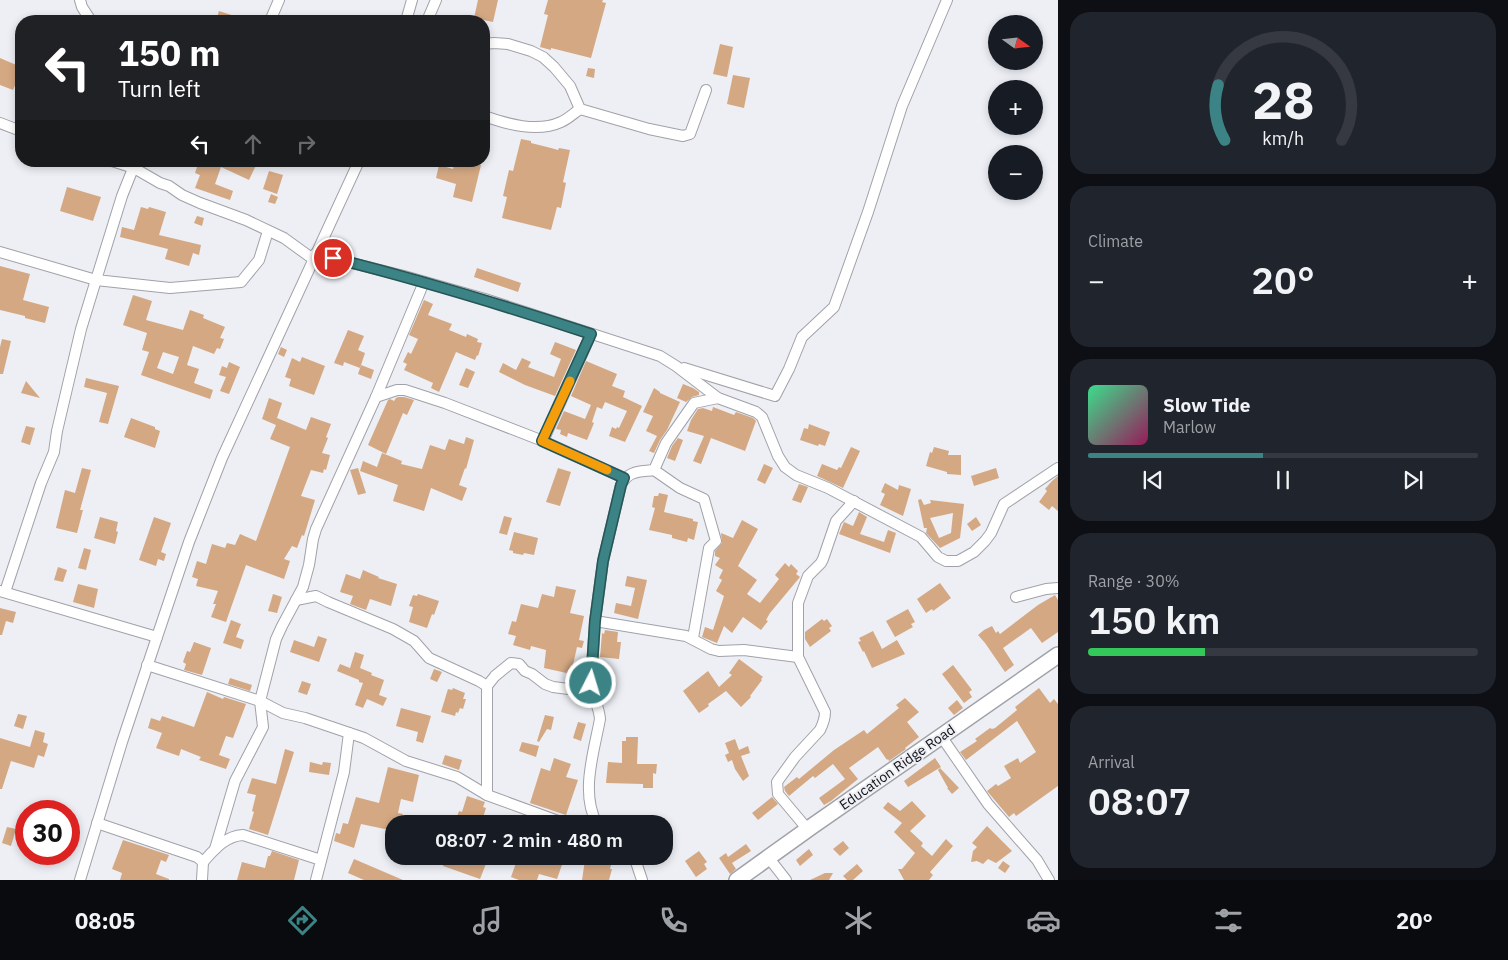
<!DOCTYPE html>
<meta charset="utf-8">
<style>
:root{--surface:#171b24;--page:#20242c;--text:#f1f3f6;--muted:#9ea1a6;--line:#363941;--accent:#3b8385}
body{margin:0;font-family:"IBM Plex Sans",sans-serif;background:var(--page);color:var(--text);height:100vh;display:flex;flex-direction:column;font-size:19px;white-space:nowrap}
*{box-sizing:border-box;margin:0}
p{font-size:16px;color:var(--muted)}
.icon{flex:none;width:28px;height:28px;fill:none;stroke:currentColor;stroke-width:2;stroke-linecap:round;stroke-linejoin:round}
.map{position:relative;flex:1;overflow:hidden}
.sheet{display:flex;flex-direction:column;gap:12px;padding:12px;background:#0d0f14;width:450px}
.sheet>*{flex:none}
.top-card{position:absolute;left:15px;top:15px;width:475px;height:152px;border-radius:20px;box-shadow:0 2px 8px #0003;background:#202124;color:#fff;overflow:hidden}
.needle{width:32px;rotate:105deg}
.fabs{position:absolute;left:988px;top:15px;display:grid;gap:10px}
.fabs a{display:grid;place-items:center;width:55px;height:55px;border-radius:50%;background:var(--surface);box-shadow:0 2px 8px #0003;font-size:25px}
.speed{position:absolute;left:15px;top:800px;display:flex;gap:10px;font-size:25px;font-weight:700;text-align:center}
.speed>*{display:grid;place-content:center;width:65px;height:65px;border-radius:50%;background:var(--surface);box-shadow:0 2px 8px #0003;line-height:1}
.speed .limit{border:8px solid #d22;background:#fff;color:#111}
.pin{position:absolute;display:grid;place-items:center;width:42px;height:42px;color:#fff;margin:-21px;border:2px solid #fff;border-radius:50%;box-shadow:0 1px 5px #0007}
.me{position:absolute;width:55px;margin:-28px;rotate:5deg;stroke-linejoin:round;filter:drop-shadow(0 0 4px #0008)}
.turn{display:flex;align-items:center;gap:18px;height:105px;padding:0 20px;font-size:22px}
.turn .icon{width:65px;height:65px;stroke-width:2.5}
.turn b{display:block;font-size:35px;line-height:42px}
.lanes{display:flex;align-items:center;height:48px;padding:0 20px;background:#0003;justify-content:center;gap:25px;direction:ltr}
.lanes .off{opacity:.35}
.big{font-size:38px;font-weight:600;line-height:1.1}
.sheet .tile{flex:1;display:flex;flex-direction:column;justify-content:center;gap:8px;min-width:0;padding:0 18px;border-radius:20px;background:var(--page)}
.sheet .dial{align-items:center;gap:0}
.dial svg{height:130px;overflow:visible;fill:none;stroke:var(--line);stroke-width:7;stroke-linecap:round;text-anchor:middle}
.dial text{fill:var(--text);stroke:none}
.song{display:flex;align-items:center;gap:15px}
.cover{width:60px;height:60px;border-radius:8px;background:linear-gradient(135deg,hsl(150 70% 55%),hsl(330 70% 35%))}
.played{height:5px;border-radius:2px;background:linear-gradient(90deg,var(--accent) 45%,var(--line) 45%)}
.keys{display:flex;justify-content:space-around;direction:ltr}
.heat{display:flex;justify-content:space-between;align-items:center;font-size:28px;direction:ltr}
.charge{height:8px;border-radius:4px;background:linear-gradient(90deg,#34c759 30%,var(--line) 0)}
.trip{position:absolute;left:385px;top:815px;width:288px;height:50px;border-radius:20px;background:var(--surface);box-shadow:0 2px 8px #0003;font-weight:600;line-height:50px;text-align:center}
.tab-bar{display:flex;height:80px;justify-content:space-around;align-items:center;background:#090b0e;color:var(--muted)}
.tab-bar .icon{width:35px;height:35px}
.tab-bar .on{color:var(--accent)}
.tab-bar b{font-size:22px;color:var(--text)}
main{display:flex;flex:1;min-height:0}
.map>svg:first-child{display:block}
.building{fill:#d4a883;fill-rule:evenodd}
.lines{fill:none;stroke-linecap:round;stroke-linejoin:round}
.street-casing{stroke:#a0a2a8;stroke-width:12}
.secondary-casing{stroke:#a0a2a8;stroke-width:18}
.street{stroke:#fff;stroke-width:10}
.secondary{stroke:#fff;stroke-width:15}
.route-casing{stroke:#265556;stroke-width:12}
.route{stroke:#3b8385;stroke-width:9}
.slow{stroke:#f59e0b;stroke-width:9}
.labels{text-anchor:middle;dominant-baseline:central;stroke-width:4;stroke-linejoin:round;paint-order:stroke}
.street-label{font-size:14px;fill:#121215;stroke:#edeff5}
</style>
<main>
<div class="map">
<svg width="1058" height="880" viewBox="0 0 1058 880">
<rect width="100%" height="100%" fill="#edeff5"/>
<g class="building">
<path d="M478 0H498L493 22 474 18Z"/>
<path d="M548 0H603L602 2 606 3 591 58 551 48V50L540 47 548 15 544 14Z"/>
<path d="M219 11 247 20V21H216Z"/>
<path d="M720 44 733 47 727 77 713 74Z"/>
<path d="M0 58 21 67V77L19 76 13 90 0 85Z"/>
<path d="M588 68 595 69 594 78 586 76Z"/>
<path d="M733 75 750 78 744 108 727 104Z"/>
<path d="M521 139 531 141V143L551 148 558 150 559 148 570 150 563 182 566 183 561 208 557 207 551 230 502 218 507 197 503 196 509 170 513 171Z"/>
<path d="M199 161H258L249 180 221 167 215 184 233 191 230 200 195 188 200 175 195 173Z"/>
<path d="M455 161H473V163L481 165 472 202 453 197 456 184 436 178 439 165 453 169Z"/>
<path d="M269 171 283 175 277 194 263 189Z"/>
<path d="M67 187 101 197 93 221 60 211Z"/>
<path d="M271 194 278 197 275 204 268 202Z"/>
<path d="M141 207 148 209 149 207 166 212 159 235 201 245 199 255 193 253 189 266 165 259 168 249 120 237 122 227 134 230Z"/>
<path d="M197 216 204 218 202 226 194 223Z"/>
<path d="M0 266 30 274 23 300 49 307 45 323 25 318V316L0 310Z"/>
<path d="M477 268 521 283 518 292 474 277Z"/>
<path d="M133 295 152 301 146 320 183 330 190 310 204 315 203 318 225 327 220 338 224 339 220 349 217 348 214 354 193 346 187 365 199 369 194 383 213 390 210 399 141 375 149 352 142 350 147 333 123 325ZM163 352 179 357 173 374 157 368Z"/>
<path d="M424 300 433 304 428 315 452 324 449 330 466 337 467 334 478 339 477 342 482 343 478 356 477 355 475 360 456 352 439 392 431 388 433 383 404 370 407 364 403 362 408 352 411 354 418 339 409 335Z"/>
<path d="M348 330 364 336 358 350 365 353 360 368 344 362 343 366 334 363Z"/>
<path d="M2 339 11 341 3 374H0V347Z"/>
<path d="M555 342 576 350 555 396 525 385 499 372 503 363 516 370 522 358 531 362 528 367 554 377 561 359 550 354Z"/>
<path d="M281 347 287 350 284 357 278 354Z"/>
<path d="M302 357 325 366 314 395 289 386 291 379 285 377 292 358 300 362Z"/>
<path d="M586 361 617 374 612 386 625 391 623 397 642 406 625 442 609 436 612 427 616 429 617 427 619 428 627 411 605 402 602 409 597 407 592 422 594 423 587 440 568 433 567 437 560 434 561 430 556 429 564 411 585 419 591 405 571 396Z"/>
<path d="M229 362 240 367 229 394 220 391 226 377 219 375 222 366 227 368Z"/>
<path d="M361 365 374 370 371 379 358 374Z"/>
<path d="M466 368 475 372 468 388 459 385Z"/>
<path d="M86 378 119 386 108 424 99 422 107 393 84 387Z"/>
<path d="M26 381 40 398 21 393Z"/>
<path d="M683 384 693 388 699 392V395L692 397 686 402 677 398Z"/>
<path d="M654 388 660 392V393L680 402 667 430 660 440 654 453 649 451 657 436 646 431 653 416 643 412Z"/>
<path d="M398 397H404L414 400 407 415 403 413 386 454 368 445 388 400 390 399 394 401 396 398Z"/>
<path d="M269 398 282 403 277 418 306 430 311 417 331 424 326 437 328 438 322 453 330 455 326 470 324 469 323 473 311 470 301 496 315 500 304 536 302 535 297 548 292 546 284 559 290 561 284 579 246 565 226 622 211 617 216 604H213L218 591 196 586 198 579 192 577 197 561 206 564 212 544 225 548 227 543 235 545 240 534 256 541 290 447 270 439 276 425 262 419Z"/>
<path d="M713 407 734 415 736 412 753 418 756 421 745 451 711 438 701 464 693 461 704 436 687 431 691 420 698 409 703 408 712 411Z"/>
<path d="M131 418 155 427V429L160 431 155 448 124 437Z"/>
<path d="M809 424 830 432 825 446 819 444 818 446 800 440 804 428 808 429Z"/>
<path d="M26 426 35 428 30 445 21 442Z"/>
<path d="M466 437 474 440 466 469 465 468 459 485 467 488 462 501 431 488 424 511 393 501 398 485 360 471 363 461 377 467 382 453 402 461 401 464 422 469 430 445 445 450 449 439 464 444Z"/>
<path d="M678 438 683 440 675 461 667 458 672 446Z"/>
<path d="M851 447 860 451 843 488 817 476 822 464 837 470 839 467 841 468Z"/>
<path d="M934 447 949 451 948 455H961V475L947 474V472L926 466 930 452 932 453Z"/>
<path d="M764 464 773 468 765 484 757 480Z"/>
<path d="M82 468 91 470 80 510H83L77 533 56 528 65 490 75 493Z"/>
<path d="M358 468 366 493 358 495 350 470Z"/>
<path d="M558 468 571 472 560 506 546 502Z"/>
<path d="M996 468 999 478 974 486 971 476Z"/>
<path d="M1058 476V511L1052 506 1049 510 1039 502 1047 491 1045 489 1052 481Z"/>
<path d="M885 483 898 490 899 485 911 489 903 516 880 505 885 494 881 492Z"/>
<path d="M799 484 808 487 801 503 792 500Z"/>
<path d="M659 493 668 495 664 512 693 519V521L698 522 694 540 688 538 687 542 672 538V535L649 530 655 508 652 507 654 496H658Z"/>
<path d="M921 499 924 505 931 503 930 500 964 504 960 538 940 548 926 533 927 528H924L918 500ZM953 513 951 533 939 538 930 518Z"/>
<path d="M859 512 867 517 860 534 884 542 888 530 896 533 890 553 839 534 844 522 853 526Z"/>
<path d="M504 516 512 518 507 535 499 533Z"/>
<path d="M100 517 118 522 116 531 118 532 115 544 94 538Z"/>
<path d="M154 517 171 523 161 552 166 554 164 561 158 559 156 566 139 560Z"/>
<path d="M976 517 981 525 972 531 967 524Z"/>
<path d="M742 520 758 529 738 566 757 580 747 594 760 603 779 579 775 575 785 563 789 567 791 564 798 571 796 574 800 577 770 613 766 620 768 621 761 630 743 617 732 633 724 626 717 643 702 637 705 627 713 630 724 596 716 591 722 580 719 578 723 570 715 565 720 558 715 556V551L722 543 721 533 733 538Z"/>
<path d="M514 532 538 538 534 555 524 553 523 555 513 553V551L509 550Z"/>
<path d="M84 548 91 550 86 570 78 568Z"/>
<path d="M58 567 67 570 63 582 54 580Z"/>
<path d="M363 570 379 577 378 578 397 584 391 606 370 599 366 610 350 604 353 596 340 592 346 574 360 579Z"/>
<path d="M627 576 647 580 638 619 614 613 616 603 631 606 635 588 625 586Z"/>
<path d="M940 583 951 598 933 611 932 609 926 613 917 599Z"/>
<path d="M78 584 98 589 94 608 73 602Z"/>
<path d="M556 586 576 590 570 613 584 616 579 640 584 641 582 648 577 647 571 674 544 668 546 650 531 646 530 650 513 645 516 636 508 634 512 621 516 622 521 604 538 608 542 594 554 597Z"/>
<path d="M273 594 282 597 277 613 268 611Z"/>
<path d="M418 594 439 601 434 615 432 614 427 628 409 622 413 607 409 606 413 595 417 596Z"/>
<path d="M1055 595 1058 600V632L1042 643 1031 628 1003 648 1014 665 1005 672 985 643 978 635 984 630 992 626 996 633 998 631 1000 634 1038 605Z"/>
<path d="M0 608 16 612 13 623 6 621 2 635H0Z"/>
<path d="M908 609 915 622 911 624 913 627 895 637 886 621Z"/>
<path d="M822 619 824 621 827 619 832 626 829 628 831 631 810 647 805 639V632Z"/>
<path d="M231 620 241 624 236 637 244 640 241 649 223 643Z"/>
<path d="M605 630 618 632 617 642H621L619 659 600 657 602 633 604 634Z"/>
<path d="M873 631 882 649 897 640 905 654 872 668 864 651 863 652 858 642 861 641 859 638Z"/>
<path d="M318 636 327 639 319 662 290 652 294 640 314 647Z"/>
<path d="M194 642 211 648 202 675 184 670 186 664 183 662 187 651 190 652Z"/>
<path d="M355 652 364 655 360 668 372 673 371 675 384 680 379 695 387 698 383 706 367 699 363 708 355 705 363 683 359 682V680L337 671 340 664 350 668Z"/>
<path d="M739 659 763 677 761 679 762 680 750 696 751 697 741 707 726 691 708 704 709 706 699 713 683 691 708 671 719 687 732 675 729 673Z"/>
<path d="M953 665 972 690 969 692 972 697 964 703 942 674Z"/>
<path d="M434 669 442 672 437 682 430 679Z"/>
<path d="M230 678 252 685 250 691 228 684Z"/>
<path d="M302 681 311 684 307 695 298 692Z"/>
<path d="M453 688 465 693 463 699H466L463 709 460 708 458 713 456 712 455 716 441 712 448 689 452 690Z"/>
<path d="M1039 688 1050 703 1054 699 1058 704V786L1016 816 1014 813 1009 817 987 791 996 784 998 786 1011 778 1004 766 1018 758 1020 763 1036 752 1017 721 966 760 960 752 977 741 975 739 990 728 992 729 995 728 1017 710 1015 707Z"/>
<path d="M207 692 223 699 224 697 246 704 233 738 226 736 219 755 230 759 226 769 199 760 201 757 181 749 179 756 156 748 162 733 148 728 151 718 160 721 162 716 194 727Z"/>
<path d="M905 698 919 712 907 722 919 737 905 748 906 749 889 761 888 759 887 760 878 747 849 768 858 779 831 801 824 805 819 798 845 779 833 764 815 778 813 776 789 796 785 791 784 787 797 777 799 779 834 750 864 730 867 734 899 708 896 705Z"/>
<path d="M957 700 963 708 954 715 948 708Z"/>
<path d="M401 708 431 716 423 743 416 741 418 732 396 726Z"/>
<path d="M18 714 27 716 23 729 14 726Z"/>
<path d="M545 715 554 717 551 730 547 729 539 742 537 741Z"/>
<path d="M578 722 586 724 581 741 573 738Z"/>
<path d="M35 730 45 733 43 742 48 744 44 757 38 755 34 768 11 761 2 789H0V738L30 747Z"/>
<path d="M626 737H638L637 764H657L656 774 653 773V788H643V784L606 783 608 762 622 763V741H626Z"/>
<path d="M735 739 739 750 748 746 750 753 741 756 749 776 743 781 735 769 732 760 728 762 725 755 729 753 725 743Z"/>
<path d="M522 742 539 746 536 757 519 751Z"/>
<path d="M285 749 294 752 268 835 249 829 254 812 252 811 256 795 247 793 252 778 276 784Z"/>
<path d="M445 755 462 760 459 770 442 764Z"/>
<path d="M554 758 571 764 566 777 578 780 566 815 530 803 541 768 550 771Z"/>
<path d="M935 758 941 767 908 787 904 781Z"/>
<path d="M310 762 322 765 323 762 331 763 329 775 309 772Z"/>
<path d="M388 767 419 775 413 802 401 799 398 813 403 814 400 824H394V831L361 824 354 848 334 841 336 833 340 834 343 823 348 824 356 797 379 803Z"/>
<path d="M940 768 959 788 952 794 947 788H948L938 770Z"/>
<path d="M467 796 485 802 483 807 486 808 481 824H459L455 822 459 811 462 812Z"/>
<path d="M772 797 778 804 758 820 752 813Z"/>
<path d="M912 801 926 816 910 831 923 843 921 846 932 856 946 839 953 846 930 872 933 875 929 880H904L898 869H902L915 853 894 832 902 823 883 808 888 802 900 811Z"/>
<path d="M987 826 1012 851 996 863 988 859 983 864 977 861 971 862 973 851 977 847 972 843Z"/>
<path d="M7 827 16 829 11 846 2 843Z"/>
<path d="M123 840 169 855 166 862 161 860 156 874 169 879V880H120L122 873 112 869Z"/>
<path d="M843 841 849 848 840 856 833 849Z"/>
<path d="M746 844 751 851 732 863 736 869 730 874 719 858 726 853 728 857Z"/>
<path d="M809 849 813 855 800 866 796 860Z"/>
<path d="M272 851 299 860 294 880H237L242 862 265 868 268 856H270Z"/>
<path d="M699 851 707 862 704 864 707 869 696 877 685 861Z"/>
<path d="M446 856H489L480 879 443 866Z"/>
<path d="M499 856H565L557 879 539 874 537 880H519L511 877 516 863Z"/>
<path d="M591 856H613L610 869H612L609 880H582L585 860 590 862Z"/>
<path d="M354 859 403 880H364L348 873Z"/>
<path d="M1003 861 1010 866 1005 873 998 868Z"/>
<path d="M857 864 863 871 853 880H847L843 876Z"/>
<path d="M825 873H833L829 880H810Z"/>
</g>
<g class="lines">
<g class="street-casing">
<g id="street">
<path d="M80 0 82 7 91 21"/>
<path d="M270 21 279 0"/>
<path d="M406 21 412 0"/>
<path d="M427 21 436 0"/>
<path d="M484 44 494 43 508 44 531 51 543 57 554 67 570 86 580 109 649 129 683 136 690 134 706 90"/>
<path d="M484 116C507 124 537 133 561 122 568 119 574 113 580 109"/>
<path d="M0 123 21 131"/>
<path d="M112 161 134 168 160 183 169 186 182 195 200 203 246 220 284 238 313 259"/>
<path d="M136 161 122 196 96 280 170 288 241 282 259 260 268 231"/>
<path d="M0 252 96 280 81 329 57 431 54 452 41 483 5 592"/>
<path d="M315 254 404 276 485 299 660 356 676 366 718 398 756 412 762 417 778 456 785 467 796 475 828 488 921 537 938 557 946 561H958L974 552 985 541 991 533 1004 504 1058 468"/>
<path d="M684 368 775 396 789 369 802 337 834 307 868 212 902 106 947 0"/>
<path d="M376 397 397 390H405L445 403 543 441 624 478"/>
<path d="M543 441 591 334"/>
<path d="M654 470 680 488 704 499 716 541 709 548 693 638"/>
<path d="M0 591 157 637"/>
<path d="M1016 597 1046 589 1058 588"/>
<path d="M296 600 316 596 328 602 393 629 414 641 429 658 479 681 487 686 495 676 511 663 519 664 525 671 532 674 545 684 553 687 592 692"/>
<path d="M595 621 686 636 711 649 719 651 744 650 798 657"/>
<path d="M147 665 260 701 283 713 305 718 364 738 406 761 457 777 487 795 566 824"/>
<path d="M941 736 988 804 1037 860 1049 880"/>
<path d="M487 795V686"/>
<path d="M97 823 197 857 203 862 202 880"/>
<path d="M597 824C580 793 594 752 600 719 599 706 592 696 591 683L595 621 603 561 621 485C629 470 639 472 654 470L666 443 694 403 718 398"/>
<path d="M811 827 804 825 778 794 777 782 795 757 820 730C823 724 825 719 825 712L798 657V603L808 576 821 563 823 559 836 521 854 501"/>
<path d="M215 849 235 781 263 727 260 701 276 639 282 626 303 587 309 565 313 539 316 529 376 397 424 282"/>
<path d="M634 856 642 880"/>
<path d="M768 857 786 880"/>
<path d="M203 862C214 850 225 836 243 835L321 860"/>
<path d="M80 880 122 742 157 637 189 542 222 458 359 161"/>
<path d="M316 880 344 772 349 733"/>
</g>
</g>
<g class="secondary-casing">
<path id="secondary" d="M737 880 811 827 1058 655"/>
</g>
<use href="#street" class="street"/>
<use href="#secondary" class="secondary"/>
</g>
<g class="lines">
<g class="route-casing">
<path id="route" d="M333 258C420 280 506 306 591 334L542 441 624 478 621 485 603 561 595 621 591 683"/>
</g>
<use href="#route" class="route"/>
<path class="slow" d="M570 381 542 441 607 470"/>
</g>
<g class="labels">
<g class="street-label">
<text transform="translate(897 767) rotate(-35)">Education Ridge Road</text>
</g>
</g>
</svg>
<div class="fabs">
<a><svg class="needle" viewBox="-14 -14 28 28"><path d="M0-13l5 13h-10z" fill="#e53935"/><path d="M0 13l5-13h-10z" fill="#9ea1a6"/></svg></a>
<a>+</a>
<a>−</a>
</div>
<div class="speed"><div class="limit">30</div></div>
<div class="pin" style="left:333px;top:258px;background:#d93025"><svg class="icon" aria-label="arrive" viewBox="0 0 24 24"><path d="M6 21V4h12l-3 4 3 4H6"/></svg></div>
<svg class="me" style="left:591px;top:683px" viewBox="-20 -20 40 40"><circle r="17" fill="#3b8385" stroke="#fff" stroke-width="3"/><path d="M0-11L8 9 0 5-8 9z" fill="#fff"/></svg>
<div class="trip">08:07 · 2 min · 480 m</div>
<div class="top-card">
<div class="turn"><svg class="icon" aria-label="left" viewBox="0 0 24 24"><path d="M17 20v-9H6M10 6l-5 5 5 5"/></svg><div><b>150 m</b>Turn left</div></div>
<div class="lanes"><svg class="icon" aria-label="left" viewBox="0 0 24 24"><path d="M17 20v-9H6M10 6l-5 5 5 5"/></svg><svg class="icon off" aria-label="ahead" viewBox="0 0 24 24"><path d="M12 20V5M6 11l6-6 6 6"/></svg><svg class="icon off" aria-label="right" viewBox="0 0 24 24"><path d="M7 20v-9h11M14 6l5 5-5 5"/></svg></div>
</div>
</div>
<section class="sheet">
<div class="tile dial"><svg viewBox="0 0 100 80">
<path d="M14 69A42 42 0 1 1 86 69"/>
<path d="M14 69A42 42 0 0 1 10 35" stroke="#3b8385"/>
<text x="50" y="56" font-size="32" font-weight="700">28</text>
<text x="50" y="72" font-size="11">km/h</text>
</svg></div>
<div class="tile"><p>Climate</p>
<div class="heat"><a>−</a><b class="big">20°</b><a>+</a></div>
</div>
<div class="tile">
<div class="song"><i class="cover"></i><div><b>Slow Tide</b><p>Marlow</p></div></div>
<div class="played"></div>
<div class="keys"><svg class="icon" aria-label="previous" viewBox="0 0 24 24"><path d="M18 5L8 12l10 7zM5 5v14"/></svg><svg class="icon" aria-label="pause" viewBox="0 0 24 24"><path d="M8 5v14M16 5v14"/></svg><svg class="icon" aria-label="next" viewBox="0 0 24 24"><path d="M6 5l10 7-10 7zM19 5v14"/></svg></div>
</div>
<div class="tile"><p>Range · 30%</p><b class="big">150 km</b><div class="charge"></div></div>
<div class="tile"><p>Arrival</p><b class="big">08:07</b></div>
</section>
</main>
<nav class="tab-bar">
<b>08:05</b>
<svg class="icon on" aria-label="directions" viewBox="0 0 24 24"><path d="M12 3l9 9-9 9-9-9zM9 14v-3h6M13 9l2 2-2 2"/></svg>
<svg class="icon" aria-label="music" viewBox="0 0 24 24"><path d="M9 18V5l10-2v13"/><circle cx="6" cy="18" r="3"/><circle cx="16" cy="16" r="3"/></svg>
<svg class="icon" aria-label="phone" viewBox="0 0 24 24"><path d="M5 4h4l2 5-3 2q2 4 5 5l2-3 5 2v4C11 20 4 13 5 4z"/></svg>
<svg class="icon" aria-label="climate" viewBox="0 0 24 24"><path d="M12 3v18M4 7l16 10M4 17L20 7"/></svg>
<svg class="icon" aria-label="car" viewBox="0 0 24 24"><path d="M5 17H2v-5l4-1 3-4h7l3 4 3 1v5h-3M9 17h6M6 11h13"/><circle cx="7" cy="17" r="2"/><circle cx="17" cy="17" r="2"/></svg>
<svg class="icon" aria-label="filters" viewBox="0 0 24 24"><path d="M4 7h16M4 17h16"/><circle cx="9" cy="7" r="2"/><circle cx="15" cy="17" r="2"/></svg>
<b>20°</b>
</nav>
